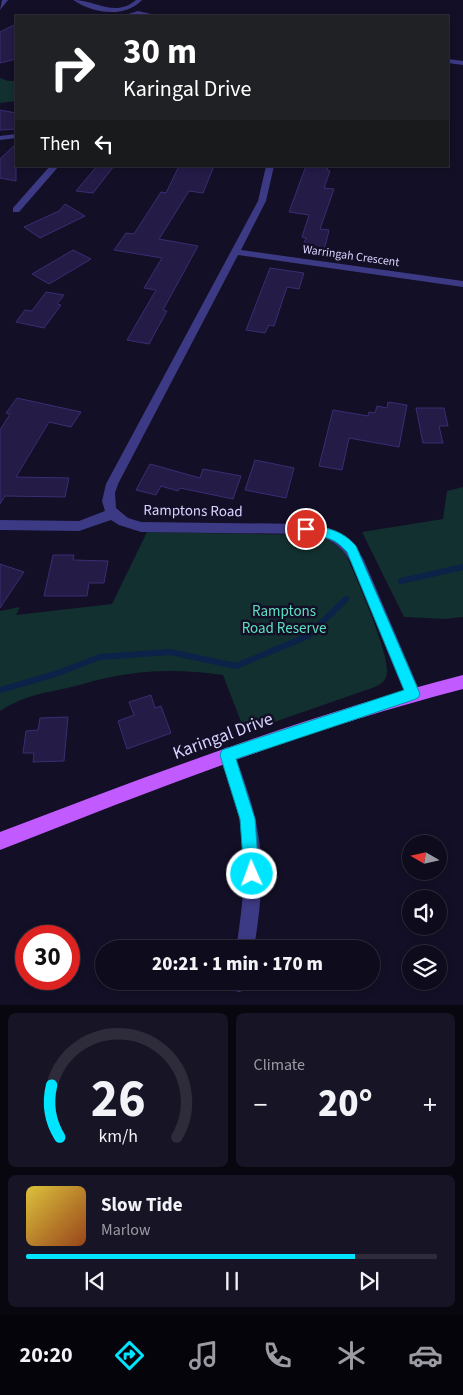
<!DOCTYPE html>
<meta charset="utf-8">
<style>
:root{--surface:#0e0b1c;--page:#171425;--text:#f1f3f6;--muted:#9b9ba3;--line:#2e2b3b;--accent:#00e5ff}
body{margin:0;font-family:"Source Sans 3",sans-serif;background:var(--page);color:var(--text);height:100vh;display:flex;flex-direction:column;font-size:19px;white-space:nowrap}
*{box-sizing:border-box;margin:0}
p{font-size:16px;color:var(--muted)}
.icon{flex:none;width:28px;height:28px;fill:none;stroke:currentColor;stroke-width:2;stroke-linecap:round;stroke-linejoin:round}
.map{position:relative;height:1005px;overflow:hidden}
.drawer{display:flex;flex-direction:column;gap:8px;padding:8px;background:#08060f;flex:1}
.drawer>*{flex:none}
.hud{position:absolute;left:15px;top:15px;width:434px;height:152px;border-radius:0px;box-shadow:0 2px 8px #0003,0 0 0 1px var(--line);background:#202124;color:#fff;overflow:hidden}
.needle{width:32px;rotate:279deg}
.controls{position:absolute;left:402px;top:835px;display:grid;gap:10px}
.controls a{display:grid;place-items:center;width:45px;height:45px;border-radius:50%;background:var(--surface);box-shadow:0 2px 8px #0003,0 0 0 1px var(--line);font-size:25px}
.speed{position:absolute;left:15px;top:925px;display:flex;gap:10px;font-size:25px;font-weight:700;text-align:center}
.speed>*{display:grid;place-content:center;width:65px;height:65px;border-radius:50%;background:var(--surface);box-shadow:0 2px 8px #0003,0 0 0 1px var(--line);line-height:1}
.speed .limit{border:8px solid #d22;background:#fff;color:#111}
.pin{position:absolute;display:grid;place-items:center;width:42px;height:42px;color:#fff;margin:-21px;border:2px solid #fff;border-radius:50%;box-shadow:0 1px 5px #0007}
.me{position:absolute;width:55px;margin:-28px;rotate:358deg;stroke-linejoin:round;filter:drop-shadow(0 0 4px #0008)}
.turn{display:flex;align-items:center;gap:18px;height:105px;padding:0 25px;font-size:22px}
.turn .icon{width:65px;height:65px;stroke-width:2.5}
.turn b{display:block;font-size:35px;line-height:42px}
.then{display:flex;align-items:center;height:48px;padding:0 25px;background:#0003;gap:10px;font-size:19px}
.big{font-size:38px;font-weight:800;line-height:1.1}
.drawer .widget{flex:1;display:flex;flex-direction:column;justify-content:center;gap:8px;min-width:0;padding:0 18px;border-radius:8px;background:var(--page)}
.drawer .dial{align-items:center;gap:0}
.dial svg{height:130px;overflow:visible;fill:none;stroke:var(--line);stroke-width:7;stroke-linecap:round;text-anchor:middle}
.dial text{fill:var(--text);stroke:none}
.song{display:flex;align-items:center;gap:15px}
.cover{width:60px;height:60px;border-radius:8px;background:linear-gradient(135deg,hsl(50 70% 55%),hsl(20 70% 35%))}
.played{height:5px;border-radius:2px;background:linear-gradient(90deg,var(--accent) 80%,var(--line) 80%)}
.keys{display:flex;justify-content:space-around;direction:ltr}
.heat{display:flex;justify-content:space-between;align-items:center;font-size:28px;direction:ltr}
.drawer .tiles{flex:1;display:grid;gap:8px;grid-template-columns:1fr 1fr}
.widget:last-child{grid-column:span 2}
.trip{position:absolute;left:95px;top:940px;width:285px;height:50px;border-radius:25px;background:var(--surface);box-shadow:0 2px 8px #0003,0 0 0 1px var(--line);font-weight:800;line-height:50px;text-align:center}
.menu{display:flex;height:80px;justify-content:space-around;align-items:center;background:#06040b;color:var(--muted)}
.menu .icon{width:35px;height:35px}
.menu .selected{color:var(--accent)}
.menu b{font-size:22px;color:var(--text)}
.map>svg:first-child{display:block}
.green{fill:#12302f}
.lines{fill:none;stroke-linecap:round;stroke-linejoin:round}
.stream{stroke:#0c2248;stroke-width:6}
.building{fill:#241b47;stroke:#3b2d73}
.minor{fill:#3d3a85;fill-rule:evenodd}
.primary{fill:#c25bff;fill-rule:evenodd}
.route{fill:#00e5ff;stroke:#0095a6}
.labels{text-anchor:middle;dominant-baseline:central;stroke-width:5;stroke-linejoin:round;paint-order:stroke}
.far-street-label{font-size:12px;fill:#d9d4ff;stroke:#130f26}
.street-label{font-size:15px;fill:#d9d4ff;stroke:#130f26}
.park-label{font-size:15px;fill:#5fe0c0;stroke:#130f26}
.near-street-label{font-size:18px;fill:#d9d4ff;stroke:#130f26}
</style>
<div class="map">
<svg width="463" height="1005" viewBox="0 0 463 1005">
<rect width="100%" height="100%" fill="#130f26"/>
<g class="green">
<path d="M0 78 8 81H16V101L0 103Z"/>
<path d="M463 487V617L445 619 404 617 362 532 443 519 447 491Z"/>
<path d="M147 532 311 535C327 537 338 544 347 557 356 577 390 655 387 673 386 681 381 684 375 687L245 732 223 675C173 668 131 670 83 684 52 693 29 692 0 711V611L20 607 16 615 112 604Z"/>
</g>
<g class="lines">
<g class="stream">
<path d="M401 581 463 567"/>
<path d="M0 690 55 674 100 657 170 652 236 666 308 636 346 599"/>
</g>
</g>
<g class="building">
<path d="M16 24V59L0 63V32Z"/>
<path d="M0 110 16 113V129L0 130Z"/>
<path d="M16 144V181L0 178V159Z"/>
<path d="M97 166H114L93 193 76 191Z"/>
<path d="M179 166H214L203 193 189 191 159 239 198 246 163 310 167 311 149 344 127 340 156 290 144 288 162 258 114 250 126 233 134 234 161 192 166 193Z"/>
<path d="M306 166H328L327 170 330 171 324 188 334 189 320 229 329 230 324 251 302 248 306 238 302 237 309 215 289 212Z"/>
<path d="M65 204 85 216 40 238 24 227 59 211Z"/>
<path d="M73 250 91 259 49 284 32 274Z"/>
<path d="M270 268 304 273 299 289 287 287 274 326 269 325 265 333 246 330Z"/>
<path d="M46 292 64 295 57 304 61 305 44 328 16 322 25 310 32 311Z"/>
<path d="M17 398 81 412 71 427 49 422 16 477 69 478 65 497 5 496 0 504V430L10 414 6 413Z"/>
<path d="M388 402 407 405 399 447 349 438 342 470 319 466 333 410 368 416 369 412 375 413 377 406 387 408Z"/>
<path d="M416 408H444L448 426H439L443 443H423Z"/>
<path d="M255 460 294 468 286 498 245 490Z"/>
<path d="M150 464 200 478 203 469 241 476 233 499 180 488 178 491 161 486 156 495 136 490Z"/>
<path d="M53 555H74L73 560 108 561 104 583H89L87 596H44Z"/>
<path d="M0 564 24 572 0 608Z"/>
<path d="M151 695 155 708 161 706 171 733 127 749 118 721 134 715 129 702Z"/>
<path d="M68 717 64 761 33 762 34 753H23L26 731 38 730 40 718Z"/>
</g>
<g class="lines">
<g class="minor">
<path d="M2 0H8L0 10Z"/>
<path d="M73 0C96 0 115 18 136 0H142C124 19 93 13 73 0Z"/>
<path d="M138 11 160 16H122Z"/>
<path d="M448 59 463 61V65L448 63Z"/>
<path d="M16 134V138L0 140V136Z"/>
<path d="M50 166H59L19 212H13V208Z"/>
<path d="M266 166H274L266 201 241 250 463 281V287L238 255 118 484 115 493 116 508 128 518 141 522 306 524C332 527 351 536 364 560L421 694 418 699 413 701 408 699 405 694 351 562C340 544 327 536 306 534L141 532 119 525 111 520 79 531 0 530V520L79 521 105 511 102 501 106 484 258 201Z"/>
<path d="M227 747 233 750 235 755C244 780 254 806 258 833 265 871 260 911 254 949H236C242 911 247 871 242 833 238 806 228 781 219 755L221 750Z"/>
<path d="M230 981H248L246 990 239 992 232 990Z"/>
</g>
<path class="primary" d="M463 675V689C304 730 153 790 0 850V832C153 774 304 716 463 675Z"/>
</g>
<path class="route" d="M306 525C326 527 342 530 356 546L420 694 418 698 413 700 236 759 255 819 259 874 257 879 252 882 246 879 244 874 240 819 220 755 222 750 404 690 347 552C330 533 322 539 301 533L300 529 301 526Z"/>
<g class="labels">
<g class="far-street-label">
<text transform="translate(351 256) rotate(8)">Warringah Crescent</text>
</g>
<g class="street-label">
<text transform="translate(193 511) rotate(1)">Ramptons Road</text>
</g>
<g class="park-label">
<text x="284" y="611">Ramptons<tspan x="284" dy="17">Road Reserve</tspan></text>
</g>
<g class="near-street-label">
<text transform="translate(223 736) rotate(-20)">Karingal Drive</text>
</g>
</g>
</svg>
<div class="controls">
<a><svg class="needle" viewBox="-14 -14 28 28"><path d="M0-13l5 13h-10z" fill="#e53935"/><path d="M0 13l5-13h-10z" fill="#9b9ba3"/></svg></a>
<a><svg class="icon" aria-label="sound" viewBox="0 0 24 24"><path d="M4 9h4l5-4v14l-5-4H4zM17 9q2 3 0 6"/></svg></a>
<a><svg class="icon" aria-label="layers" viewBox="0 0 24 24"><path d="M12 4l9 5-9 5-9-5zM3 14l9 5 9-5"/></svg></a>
</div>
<div class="speed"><div class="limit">30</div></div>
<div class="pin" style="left:306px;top:529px;background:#d93025"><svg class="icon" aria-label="arrive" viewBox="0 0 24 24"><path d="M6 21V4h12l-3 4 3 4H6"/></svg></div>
<svg class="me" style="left:252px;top:874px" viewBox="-20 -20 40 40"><circle r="17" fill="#00e5ff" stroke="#fff" stroke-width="3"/><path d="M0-11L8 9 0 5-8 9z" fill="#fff"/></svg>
<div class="trip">20:21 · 1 min · 170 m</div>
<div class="hud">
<div class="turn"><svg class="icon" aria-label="right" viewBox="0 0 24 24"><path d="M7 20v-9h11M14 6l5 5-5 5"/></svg><div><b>30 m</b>Karingal Drive</div></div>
<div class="then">Then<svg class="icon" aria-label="left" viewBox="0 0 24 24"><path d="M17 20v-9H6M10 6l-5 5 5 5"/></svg></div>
</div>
</div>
<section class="drawer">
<div class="tiles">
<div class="widget dial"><svg viewBox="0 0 100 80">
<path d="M14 69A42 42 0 1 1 86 69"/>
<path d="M14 69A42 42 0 0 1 9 37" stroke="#00e5ff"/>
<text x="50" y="56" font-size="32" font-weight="700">26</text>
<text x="50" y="72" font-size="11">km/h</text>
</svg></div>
<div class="widget"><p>Climate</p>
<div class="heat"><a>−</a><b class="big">20°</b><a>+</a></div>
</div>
<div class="widget">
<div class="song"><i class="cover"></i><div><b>Slow Tide</b><p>Marlow</p></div></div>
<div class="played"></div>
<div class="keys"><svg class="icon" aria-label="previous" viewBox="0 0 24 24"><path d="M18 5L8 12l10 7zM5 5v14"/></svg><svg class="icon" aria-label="pause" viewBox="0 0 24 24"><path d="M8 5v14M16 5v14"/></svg><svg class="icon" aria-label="next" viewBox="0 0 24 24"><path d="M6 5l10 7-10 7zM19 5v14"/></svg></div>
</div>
</div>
</section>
<nav class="menu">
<b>20:20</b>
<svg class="icon selected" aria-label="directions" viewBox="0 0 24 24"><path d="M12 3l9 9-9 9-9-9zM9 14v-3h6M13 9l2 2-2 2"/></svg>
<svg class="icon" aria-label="music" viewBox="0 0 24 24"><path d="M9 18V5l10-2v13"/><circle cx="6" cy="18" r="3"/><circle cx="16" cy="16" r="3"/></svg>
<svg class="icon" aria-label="phone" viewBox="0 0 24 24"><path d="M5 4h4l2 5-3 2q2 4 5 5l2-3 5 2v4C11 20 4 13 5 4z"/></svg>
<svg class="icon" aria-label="climate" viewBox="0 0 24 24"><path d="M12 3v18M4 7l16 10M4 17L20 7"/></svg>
<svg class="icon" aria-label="car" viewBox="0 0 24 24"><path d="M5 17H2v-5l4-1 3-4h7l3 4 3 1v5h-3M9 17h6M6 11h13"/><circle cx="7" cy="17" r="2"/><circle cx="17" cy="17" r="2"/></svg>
</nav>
